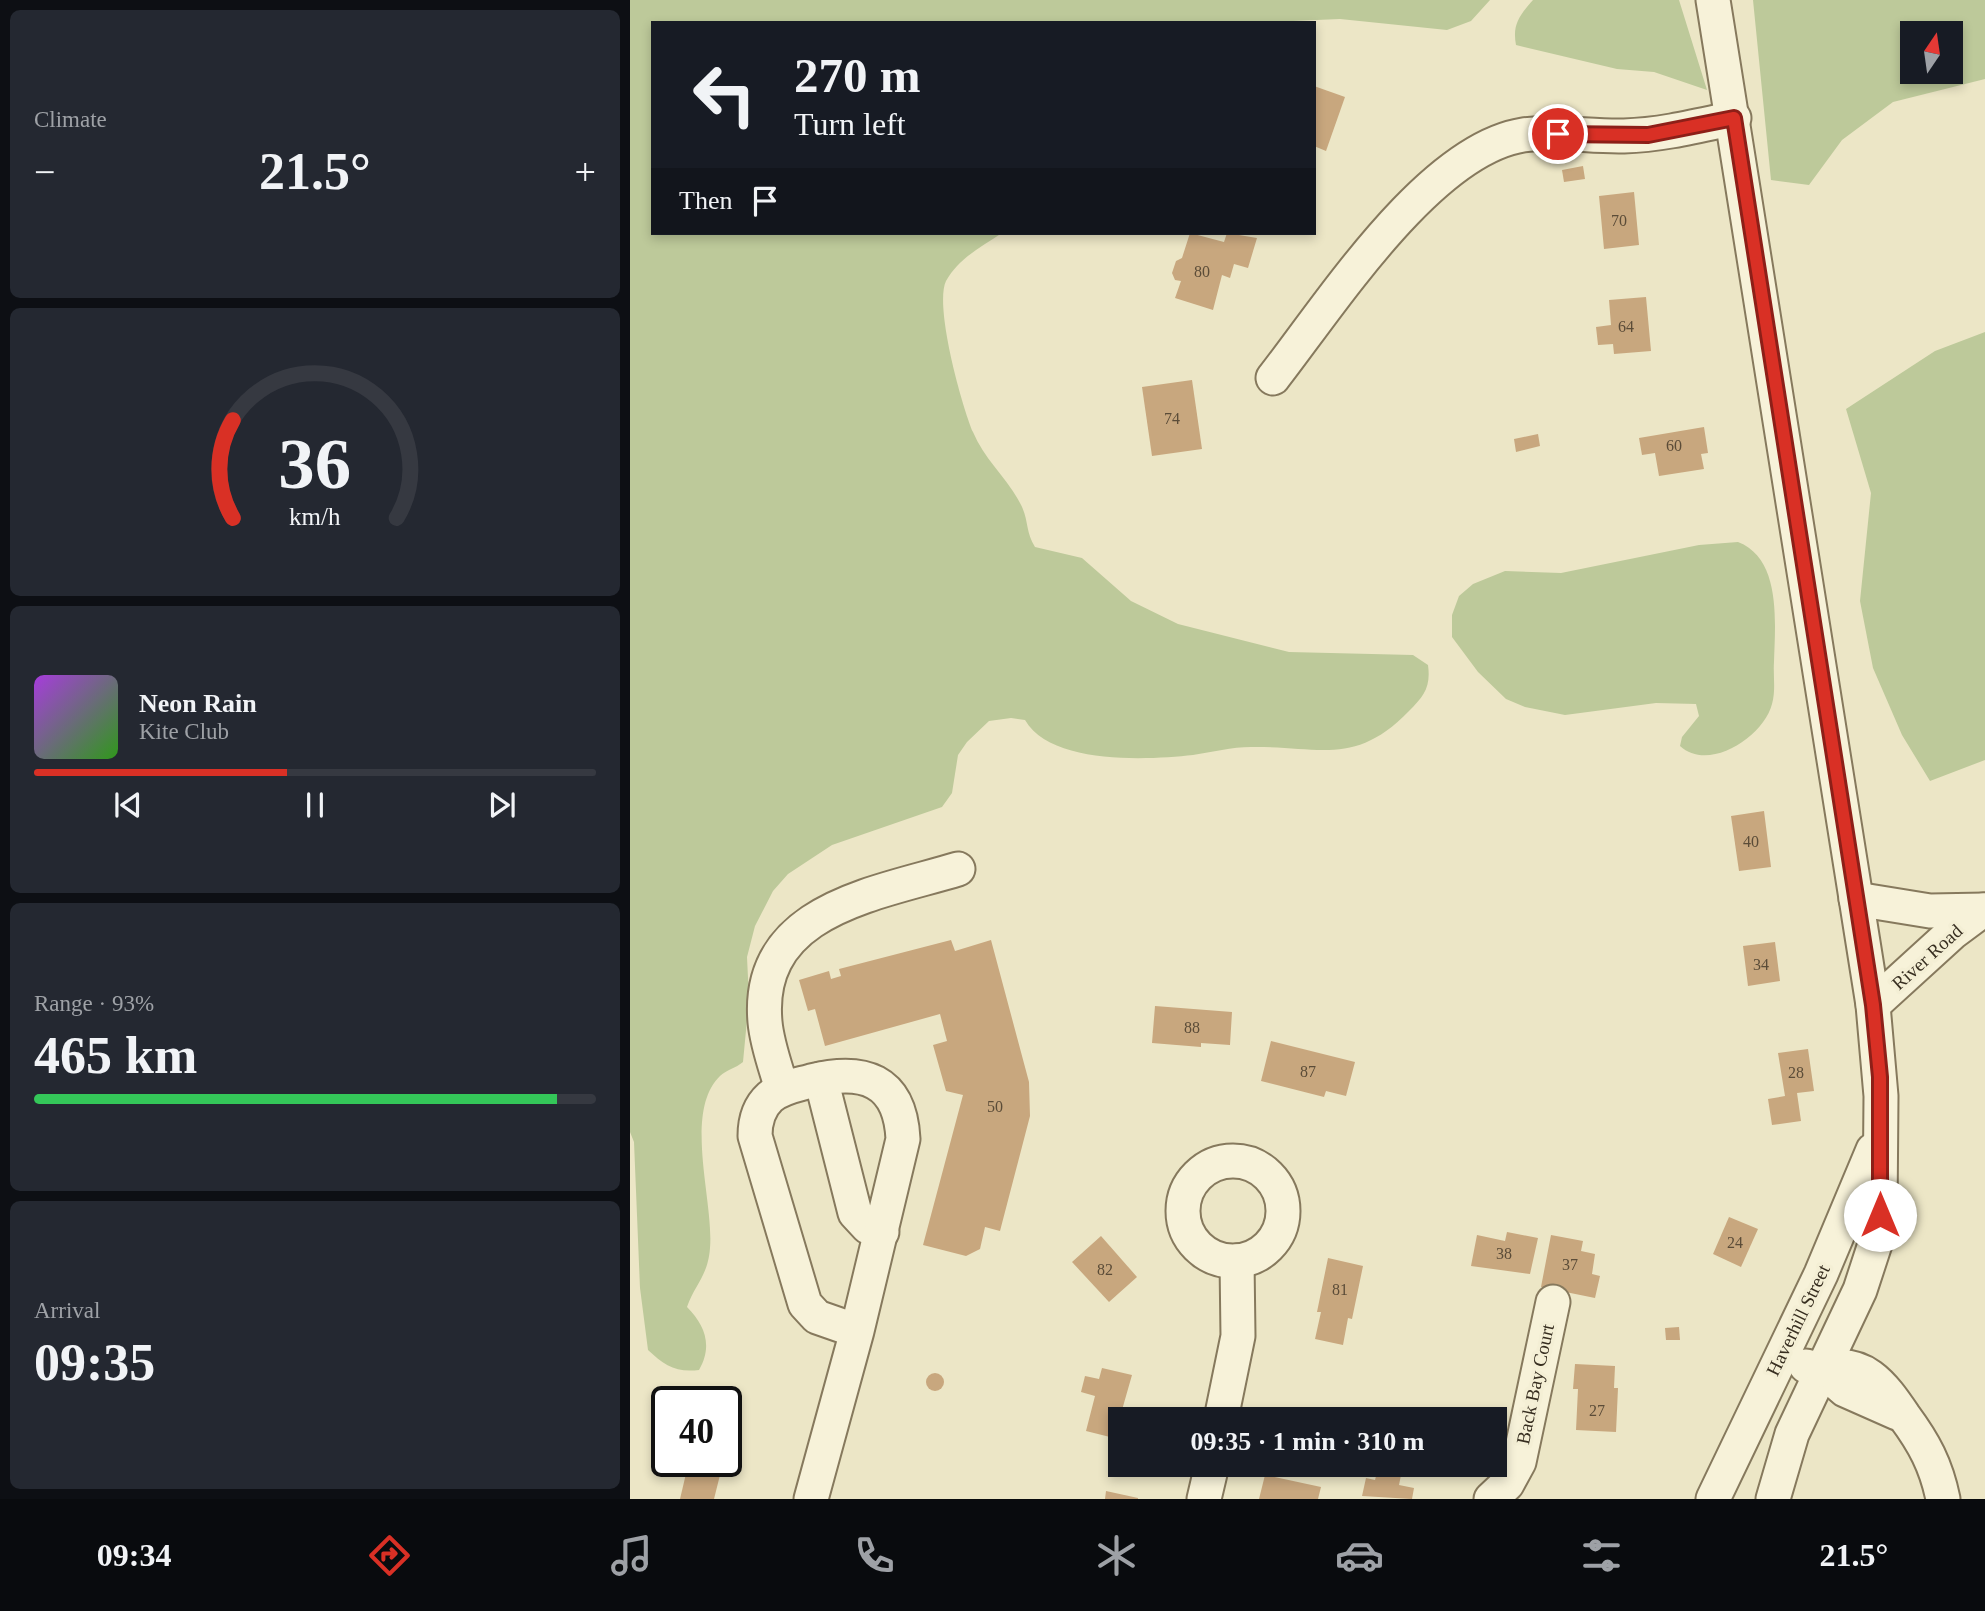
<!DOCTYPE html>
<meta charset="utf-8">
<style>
:root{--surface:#171b24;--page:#242831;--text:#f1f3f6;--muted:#9ea1a6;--line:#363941;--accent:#d93025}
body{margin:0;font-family:"Times New Roman",serif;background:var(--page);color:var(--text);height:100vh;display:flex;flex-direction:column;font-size:26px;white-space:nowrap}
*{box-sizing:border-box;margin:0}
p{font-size:23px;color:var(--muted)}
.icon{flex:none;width:38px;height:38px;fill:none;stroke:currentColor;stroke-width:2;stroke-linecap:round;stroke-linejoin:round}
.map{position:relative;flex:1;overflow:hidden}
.sheet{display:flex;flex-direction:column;gap:10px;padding:10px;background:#0d0f14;width:630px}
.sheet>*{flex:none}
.hud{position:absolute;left:21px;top:21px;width:665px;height:214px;border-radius:0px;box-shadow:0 4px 10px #0003;background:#171b24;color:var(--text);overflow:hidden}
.needle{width:46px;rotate:13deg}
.controls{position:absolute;left:1270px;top:21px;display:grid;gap:14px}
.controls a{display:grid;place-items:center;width:63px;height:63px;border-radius:0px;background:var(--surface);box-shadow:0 4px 10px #0003;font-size:35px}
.speed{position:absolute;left:21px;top:1386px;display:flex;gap:14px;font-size:35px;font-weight:700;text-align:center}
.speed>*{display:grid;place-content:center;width:91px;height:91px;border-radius:50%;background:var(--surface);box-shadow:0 4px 10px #0003;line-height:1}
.speed .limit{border:4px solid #111;border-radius:10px;background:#fff;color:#111}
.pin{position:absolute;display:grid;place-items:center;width:60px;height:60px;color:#fff;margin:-30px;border:4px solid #fff;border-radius:50%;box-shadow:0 2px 7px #0007}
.me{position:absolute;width:77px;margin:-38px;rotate:0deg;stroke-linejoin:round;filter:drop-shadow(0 0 5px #0008)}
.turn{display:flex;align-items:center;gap:24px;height:147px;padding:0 28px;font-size:32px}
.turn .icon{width:91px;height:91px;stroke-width:2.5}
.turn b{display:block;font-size:49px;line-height:60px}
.then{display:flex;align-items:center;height:66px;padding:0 28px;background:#0003;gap:14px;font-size:26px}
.big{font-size:52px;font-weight:600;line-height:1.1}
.sheet .tile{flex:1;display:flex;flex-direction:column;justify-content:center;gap:10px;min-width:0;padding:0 24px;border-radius:10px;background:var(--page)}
.sheet .dial{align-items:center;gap:0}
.dial svg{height:182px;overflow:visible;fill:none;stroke:var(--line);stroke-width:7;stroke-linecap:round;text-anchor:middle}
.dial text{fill:var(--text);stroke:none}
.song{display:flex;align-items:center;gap:21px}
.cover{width:84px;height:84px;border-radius:10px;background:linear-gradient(135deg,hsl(280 70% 55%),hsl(110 70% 35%))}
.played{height:7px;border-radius:4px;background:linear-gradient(90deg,var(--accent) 45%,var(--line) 45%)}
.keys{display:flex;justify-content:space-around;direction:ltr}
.heat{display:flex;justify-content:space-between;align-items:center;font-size:38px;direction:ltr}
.charge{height:10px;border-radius:5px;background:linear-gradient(90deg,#34c759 93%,var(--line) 0)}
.trip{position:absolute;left:478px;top:1407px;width:399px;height:70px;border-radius:0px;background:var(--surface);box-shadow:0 4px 10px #0003;font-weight:600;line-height:70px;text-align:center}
.menu{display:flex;height:112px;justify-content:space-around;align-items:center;background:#090b0e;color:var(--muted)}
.menu .icon{width:49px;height:49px}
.menu .selected{color:var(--accent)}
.menu b{font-size:32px;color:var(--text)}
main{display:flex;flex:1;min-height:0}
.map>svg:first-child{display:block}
.green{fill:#bdc99a;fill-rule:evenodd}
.building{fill:#c8a77e}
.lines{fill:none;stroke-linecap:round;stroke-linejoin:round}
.minor-casing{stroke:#86795d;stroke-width:37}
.minor{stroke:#f7f2d9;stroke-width:33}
.route-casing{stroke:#8d1f18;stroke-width:18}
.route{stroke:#d93025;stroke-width:12}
.labels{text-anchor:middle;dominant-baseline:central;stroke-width:7;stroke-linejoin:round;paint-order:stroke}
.number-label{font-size:16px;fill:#5b4c38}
.street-label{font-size:19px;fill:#372e20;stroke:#f4efd5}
</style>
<main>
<section class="sheet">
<div class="tile"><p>Climate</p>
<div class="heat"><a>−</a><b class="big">21.5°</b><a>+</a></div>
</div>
<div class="tile dial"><svg viewBox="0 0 100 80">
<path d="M14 69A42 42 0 1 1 86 69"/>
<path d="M14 69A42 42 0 0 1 14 26" stroke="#d93025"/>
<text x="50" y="56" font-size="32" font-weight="700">36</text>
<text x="50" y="72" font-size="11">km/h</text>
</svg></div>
<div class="tile">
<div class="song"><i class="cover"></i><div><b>Neon Rain</b><p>Kite Club</p></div></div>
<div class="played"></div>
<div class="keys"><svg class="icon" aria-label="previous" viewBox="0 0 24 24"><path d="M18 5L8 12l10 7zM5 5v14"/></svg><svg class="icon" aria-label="pause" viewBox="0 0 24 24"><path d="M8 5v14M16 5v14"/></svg><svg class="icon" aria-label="next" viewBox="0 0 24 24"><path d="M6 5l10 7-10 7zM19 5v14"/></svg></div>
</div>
<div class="tile"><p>Range · 93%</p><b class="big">465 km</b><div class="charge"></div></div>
<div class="tile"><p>Arrival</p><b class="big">09:35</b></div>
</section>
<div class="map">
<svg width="1355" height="1499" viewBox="0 0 1355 1499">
<rect width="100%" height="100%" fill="#ece6c6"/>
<g class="green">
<path d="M0 0H860L841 21 817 30 710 19 619 23H23V233H372C351 247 329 258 316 281 304 306 332 406 343 432 354 459 377 478 390 503 399 519 395 531 405 547L452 558 501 601 548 624 659 652 783 655 798 665C801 687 794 696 779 711 725 767 689 746 621 747 602 747 582 752 563 755 517 760 421 765 395 720L381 718 359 721 337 742 328 755 322 793 312 807 202 845 158 874 143 891 125 926 117 957 119 999 113 1062C106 1068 96 1070 90 1076 53 1112 84 1201 80 1248 78 1276 65 1284 57 1307 75 1325 83 1346 69 1370 46 1373 34 1365 18 1350L10 1288 4 1142 0 1132Z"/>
<path d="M903 0H1049L1077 90 1024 72 987 69 886 45C882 24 890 15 903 0Z"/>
<path d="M1123 0H1355V79L1263 102 1212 140 1179 185 1141 180ZM1321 33V72H1283V33Z"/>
<path d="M1355 332V760L1300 781 1272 735 1243 668 1230 601 1241 493 1216 409 1305 351Z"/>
<path d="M1108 542C1152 559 1145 624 1144 662 1143 676 1146 690 1142 704 1134 736 1079 773 1050 746L1052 737 1069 716 1066 704 1026 703 935 715 895 707 876 699 848 672 822 637V615L829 596 843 584 875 571 931 573 1069 545Z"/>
</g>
<g class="building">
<path d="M684 86 715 97 696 151 684 146Z"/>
<path d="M953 166 955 179 934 182 932 170Z"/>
<path d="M1004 192 1009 245 974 249 969 196Z"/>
<path d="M560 233 594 242 597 233 627 238 618 268 604 264 600 278 592 275 583 310 545 298 551 281 545 280 542 273 546 261 552 258Z"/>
<path d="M1016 297 1021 351 984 354 983 344 968 345 966 327 981 325 979 300Z"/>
<path d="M562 380 572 449 522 456 512 387Z"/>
<path d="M1074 427 1078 453 1071 454 1074 469 1029 476 1025 453 1012 455 1009 438Z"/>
<path d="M908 434 910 446 886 452 884 439Z"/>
<path d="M1134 811 1141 867 1109 871 1101 816Z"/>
<path d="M321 940 325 951 361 940 399 1082 400 1116 370 1231 355 1227 350 1249 336 1256 293 1245 333 1095 316 1091 303 1045 317 1041 310 1014 195 1046 185 1009 178 1011 169 980 199 971 201 979 211 976 209 969Z"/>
<path d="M1145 942 1150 981 1118 986 1113 946Z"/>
<path d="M525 1006 602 1012 600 1045 571 1043V1047L522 1043Z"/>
<path d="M641 1041 725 1062 716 1096 696 1091 694 1097 631 1081Z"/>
<path d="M1178 1049 1184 1091 1167 1093 1171 1121 1142 1125 1138 1099 1155 1096 1148 1053Z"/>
<path d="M1099 1217 1128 1229 1111 1267 1083 1254Z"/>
<path d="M877 1232 908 1238 900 1274 841 1266 847 1235 875 1241Z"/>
<path d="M921 1235 953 1241 951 1251 965 1254 962 1274 970 1276 965 1298 911 1287Z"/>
<path d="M471 1236 507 1277 479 1302 442 1262Z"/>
<path d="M698 1258 733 1266 722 1319 718 1318 713 1345 685 1339 691 1312H687Z"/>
<path d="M1049 1327 1050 1340H1036L1035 1328Z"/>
<path d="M945 1364 985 1366 984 1388H988L986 1432 946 1430 948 1389H943Z"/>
<path d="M472 1368 502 1375 484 1438 456 1431 465 1396 451 1392 455 1376 469 1379Z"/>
<circle cx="305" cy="1382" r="9"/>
<path d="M96 1451 105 1453 100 1473 91 1471 84 1499H50L59 1461H96Z"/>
<path d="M749 1465H773L769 1485 784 1488 782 1499 732 1496 736 1478 745 1480Z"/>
<path d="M635 1475 691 1487 688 1499H629Z"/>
<path d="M476 1491 508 1498V1499H475Z"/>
</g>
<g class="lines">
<g class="minor-casing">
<g id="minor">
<path d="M1083 0 1243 1005 1251 1096 1250 1215 1246 1241 1230 1290 1162 1434 1143 1499"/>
<path d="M643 378C700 305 799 150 893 135 926 130 961 137 994 136 1031 135 1067 126 1104 118"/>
<path d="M1226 899 1300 911 1355 910"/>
<path d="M1243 1005 1322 933 1353 910"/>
<path d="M191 1079 225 1213 238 1227 252 1232"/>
<path d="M152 1089C146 1068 137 1045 135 1022 125 909 246 894 328 869"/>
<circle cx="603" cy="1211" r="50"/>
<path d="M1176 1366 1192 1370 1215 1390 1267 1413"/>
<path d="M1192 1370C1233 1357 1253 1385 1274 1416 1294 1443 1306 1465 1313 1499"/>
<path d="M591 1419 608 1336 607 1261"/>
<path d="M181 1499 227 1331 273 1139C270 1079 233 1068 181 1081 167 1085 152 1087 140 1097 129 1107 125 1121 125 1136L175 1304 187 1317 227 1331"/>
<path d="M574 1499 582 1465"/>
<path d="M861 1499 877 1484 889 1462 923 1302"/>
<path d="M1083 1499 1191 1274 1243 1150"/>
</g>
</g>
<use href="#minor" class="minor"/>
</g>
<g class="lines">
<g class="route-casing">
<path id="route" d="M928 134 1018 135 1104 118 1243 1005 1250 1077V1215"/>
</g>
<use href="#route" class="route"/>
</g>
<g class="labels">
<g class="number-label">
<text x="989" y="220">70</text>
<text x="572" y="271">80</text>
<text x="996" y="326">64</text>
<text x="542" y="418">74</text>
<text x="1044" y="445">60</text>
<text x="1121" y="841">40</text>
<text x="1131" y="964">34</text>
<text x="562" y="1027">88</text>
<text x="678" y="1071">87</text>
<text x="1166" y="1072">28</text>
<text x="365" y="1106">50</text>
<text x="1105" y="1242">24</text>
<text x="874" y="1253">38</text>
<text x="940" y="1264">37</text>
<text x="475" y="1269">82</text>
<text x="710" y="1289">81</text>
<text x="967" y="1410">27</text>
</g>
<g class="street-label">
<text transform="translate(1297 957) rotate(-42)">River Road</text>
<text transform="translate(1168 1320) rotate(-64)">Haverhill Street</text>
<text transform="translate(905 1384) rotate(-78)">Back Bay Court</text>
</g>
</g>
</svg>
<div class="controls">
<a><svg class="needle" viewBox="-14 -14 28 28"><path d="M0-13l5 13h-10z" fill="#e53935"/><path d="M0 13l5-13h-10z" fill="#9ea1a6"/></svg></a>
</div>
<div class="speed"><div class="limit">40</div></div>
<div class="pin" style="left:928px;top:134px;background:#d93025"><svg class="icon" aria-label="arrive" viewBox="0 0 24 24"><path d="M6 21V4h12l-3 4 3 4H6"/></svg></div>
<svg class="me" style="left:1250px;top:1215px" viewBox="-20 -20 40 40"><circle r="19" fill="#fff"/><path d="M0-13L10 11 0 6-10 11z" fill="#d93025"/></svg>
<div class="trip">09:35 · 1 min · 310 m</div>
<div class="hud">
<div class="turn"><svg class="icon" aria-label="left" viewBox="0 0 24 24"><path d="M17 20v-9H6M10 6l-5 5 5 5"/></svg><div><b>270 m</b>Turn left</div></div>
<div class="then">Then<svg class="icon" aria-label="arrive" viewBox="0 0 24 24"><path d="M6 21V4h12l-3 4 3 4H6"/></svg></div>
</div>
</div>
</main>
<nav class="menu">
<b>09:34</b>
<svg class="icon selected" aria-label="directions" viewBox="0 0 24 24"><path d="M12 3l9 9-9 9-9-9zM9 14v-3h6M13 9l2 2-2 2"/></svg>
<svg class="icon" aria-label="music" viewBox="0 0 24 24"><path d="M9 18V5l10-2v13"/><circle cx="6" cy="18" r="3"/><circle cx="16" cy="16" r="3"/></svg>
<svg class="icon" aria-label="phone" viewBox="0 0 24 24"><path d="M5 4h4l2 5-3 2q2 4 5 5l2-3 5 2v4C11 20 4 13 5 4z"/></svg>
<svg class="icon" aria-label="climate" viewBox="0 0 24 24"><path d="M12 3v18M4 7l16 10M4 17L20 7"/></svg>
<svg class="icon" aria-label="car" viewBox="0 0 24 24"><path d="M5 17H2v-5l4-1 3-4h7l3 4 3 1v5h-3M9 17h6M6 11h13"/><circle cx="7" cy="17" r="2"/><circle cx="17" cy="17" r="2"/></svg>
<svg class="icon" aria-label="filters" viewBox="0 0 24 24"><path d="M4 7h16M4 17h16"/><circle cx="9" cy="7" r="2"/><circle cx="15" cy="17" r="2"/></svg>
<b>21.5°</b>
</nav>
